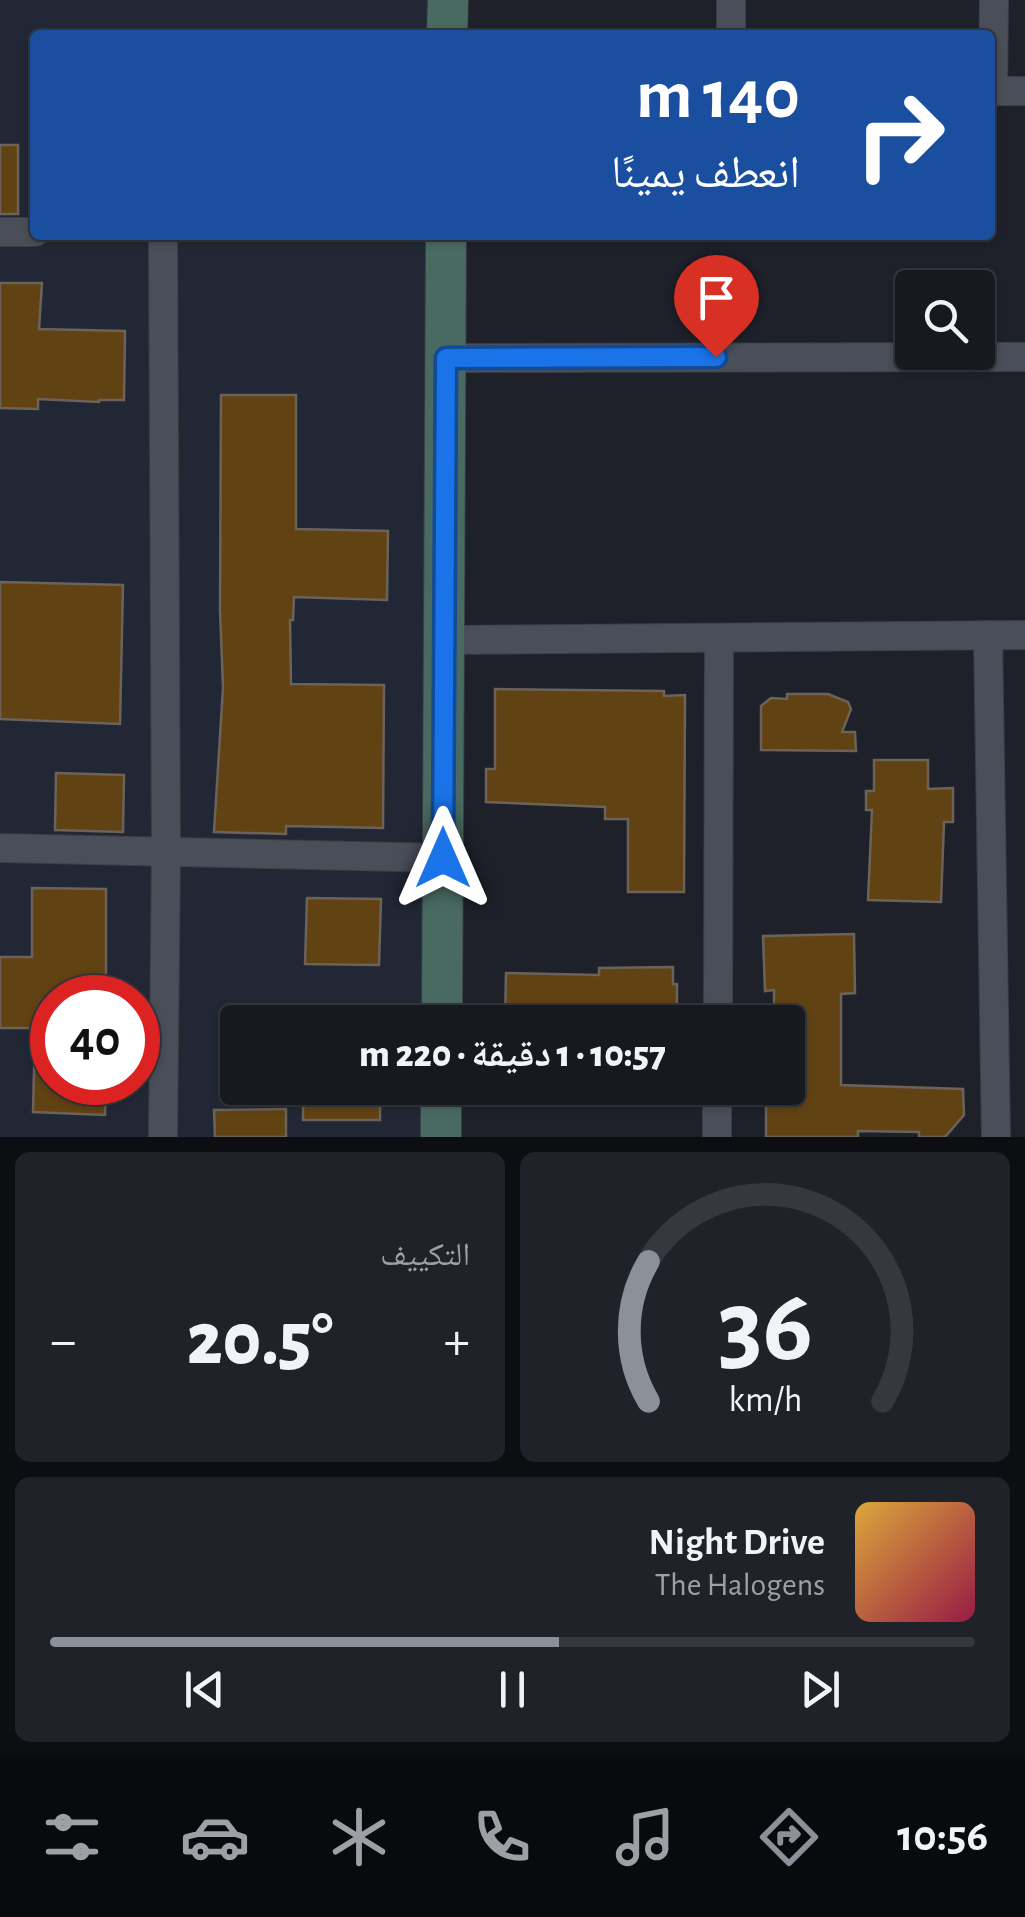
<!DOCTYPE html>
<html lang="ar">
<meta charset="utf-8">
<style>
:root{--surface:#161920;--page:#1f2229;--text:#f1f3f6;--muted:#9ea0a5;--line:#35383e;--accent:#8c9099}
body{margin:0;font-family:"Alegreya Sans","Noto Naskh Arabic",sans-serif;background:var(--page);color:var(--text);direction:rtl;height:100vh;display:flex;flex-direction:column;font-size:38px;white-space:nowrap}
*{box-sizing:border-box;margin:0}
p{font-size:32px;color:var(--muted)}
.icon{flex:none;width:55px;height:55px;fill:none;stroke:currentColor;stroke-width:2;stroke-linecap:round;stroke-linejoin:round}
.map{position:relative;height:1137px;overflow:hidden;direction:ltr}
.sheet{display:flex;flex-direction:column;gap:15px;padding:15px;background:#0c0e12;flex:1}
.sheet>*{flex:none}
.guide{position:absolute;left:30px;top:30px;width:965px;height:210px;border-radius:10px;box-shadow:0 2px 8px #0004,0 0 0 2px var(--line);direction:rtl;background:#1a4fa0;color:#fff;overflow:hidden}
.controls{position:absolute;left:895px;top:270px;display:grid;gap:20px}
.controls a{display:grid;place-items:center;width:100px;height:100px;border-radius:10px;background:var(--surface);box-shadow:0 2px 8px #0004,0 0 0 2px var(--line);font-size:50px}
.speed{position:absolute;left:30px;top:975px;display:flex;gap:20px;font-size:50px;font-weight:700;text-align:center}
.speed>*{display:grid;place-content:center;width:130px;height:130px;border-radius:50%;background:var(--surface);box-shadow:0 2px 8px #0004,0 0 0 2px var(--line);line-height:1}
.speed .limit{border:15px solid #d22;background:#fff;color:#111}
.pin{position:absolute;display:grid;place-items:center;width:85px;height:85px;color:#fff;margin:-102px -42px;border-radius:50% 50% 50% 0;rotate:-45deg;box-shadow:0 0 10px #0007}
.pin .icon{rotate:45deg}
.me{position:absolute;width:110px;margin:-55px;rotate:0deg;stroke-linejoin:round;filter:drop-shadow(0 0 8px #0008)}
.turn{display:flex;align-items:center;gap:35px;height:210px;padding:0 30px;font-size:45px}
.turn .icon{width:130px;height:130px;stroke-width:2.5}
.turn b{display:block;font-size:70px;line-height:85px}
.big{font-size:75px;font-weight:800;line-height:1.1}
.sheet .widget{flex:1;display:flex;flex-direction:column;justify-content:center;gap:15px;min-width:0;padding:0 35px;border-radius:15px;background:var(--page)}
.sheet .dial{align-items:center;gap:0}
.dial svg{height:260px;overflow:visible;fill:none;stroke:var(--line);stroke-width:7;stroke-linecap:round;text-anchor:middle}
.dial text{fill:var(--text);stroke:none}
.song{display:flex;align-items:center;gap:30px}
.cover{width:120px;height:120px;border-radius:15px;background:linear-gradient(135deg,hsl(40 70% 55%),hsl(340 70% 35%))}
.played{height:10px;border-radius:5px;background:linear-gradient(90deg,var(--accent) 55%,var(--line) 55%)}
.keys{display:flex;justify-content:space-around;direction:ltr}
.heat{display:flex;justify-content:space-between;align-items:center;font-size:55px;direction:ltr}
.sheet .tiles{flex:1;display:grid;gap:15px;grid-template-columns:1fr 1fr}
.widget:last-child{grid-column:span 2}
.trip{position:absolute;left:220px;top:1005px;width:585px;height:100px;border-radius:10px;background:var(--surface);box-shadow:0 2px 8px #0004,0 0 0 2px var(--line);font-weight:800;line-height:100px;text-align:center;direction:rtl}
.tabs{display:flex;height:160px;justify-content:space-around;align-items:center;background:#090a0d;color:var(--muted)}
.tabs .icon{width:70px;height:70px}
.tabs .selected{color:var(--accent)}
.tabs b{font-size:45px;color:var(--text)}
.map>svg:first-child{display:block}
.built{fill:#222736;fill-rule:evenodd}
.building{fill:#614213;stroke:#6b6359;stroke-width:2.5}
.lines{fill:none;stroke-linecap:round;stroke-linejoin:round}
.street-casing{stroke:#3b3e45;stroke-width:30}
.secondary-casing{stroke:#3b3e45;stroke-width:42}
.street{stroke:#4a4e59;stroke-width:28}
.secondary{stroke:#496a61;stroke-width:40}
.route-casing{stroke:#114b97;stroke-width:25}
.route{stroke:#1a73e8;stroke-width:18}
</style>
<div class="map">
<svg width="1025" height="1137" viewBox="0 0 1025 1137">
<rect width="100%" height="100%" fill="#1e212a"/>
<path class="built" d="M0 0H448L447 35H35V235H446L442 1022H238V1088H441V1137H0ZM52 998H138V1082H52Z"/>
<g class="building">
<rect x="0" y="145" width="18" height="69"/>
<path d="M0 283H42L39 329 125 331 124 400H99V402L38 399V409L0 408Z"/>
<path d="M221 395H296V529L388 531 387 600 294 597 293 620H290L291 684 384 685 383 828 286 826V834L214 832 223 688 220 610Z"/>
<path d="M0 582 123 585 120 724 0 719Z"/>
<path d="M495 689 664 691V696L685 695 684 892H628V819H605V807L486 802V769H495Z"/>
<path d="M787 694H828L848 702 851 709 842 732H855L856 751 761 750V706L771 698 787 699Z"/>
<path d="M874 760H928V789L953 788V822H944L941 902 868 900 872 810H866V791H874Z"/>
<path d="M56 773 124 775 123 832 55 830Z"/>
<path d="M32 888 106 889V978H111L112 998H52V1082H106L105 1115 33 1112 35 1028H0V957H32Z"/>
<path d="M307 898 381 899 379 965 305 964Z"/>
<path d="M854 934 855 993 841 994V1085L963 1089 964 1115 945 1137H919V1132L858 1131V1137H766V1088H788V1022H774V990L765 991 763 936Z"/>
<path d="M673 967V984H677V1020L505 1022 506 973 599 975V968Z"/>
<rect x="303" y="1088" width="77" height="32"/>
<path d="M286 1109V1137H215L214 1110Z"/>
</g>
<g class="lines">
<g class="street-casing">
<g id="street">
<path d="M731 0V35"/>
<path d="M990 91H1025"/>
<path d="M993 91 994 0"/>
<path d="M0 232H35"/>
<path d="M163 235 166 852 163 1137"/>
<path d="M446 358 1025 357"/>
<path d="M988 635 996 1137"/>
<path d="M444 640 1025 635"/>
<path d="M0 848 443 858"/>
<path d="M718 1022 719 638"/>
<path d="M717 1137V1088"/>
</g>
</g>
<g class="secondary-casing">
<g id="secondary">
<path d="M447 35 448 0"/>
<path d="M442 1022 446 235"/>
<path d="M441 1137V1088"/>
</g>
</g>
<use href="#street" class="street"/>
<use href="#secondary" class="secondary"/>
</g>
<g class="lines">
<g class="route-casing">
<path id="route" d="M443 858 446 358 716 357"/>
</g>
<use href="#route" class="route"/>
</g>
</svg>
<div class="controls">
<a><svg class="icon" aria-label="search" viewBox="0 0 24 24"><circle cx="10" cy="10" r="6"/><path d="M15 15l6 6"/></svg></a>
</div>
<div class="speed"><div class="limit">40</div></div>
<div class="pin" style="left:716px;top:357px;background:#d93025"><svg class="icon" aria-label="arrive" viewBox="0 0 24 24"><path d="M6 21V4h12l-3 4 3 4H6"/></svg></div>
<svg class="me" style="left:443px;top:858px" viewBox="-20 -20 40 40"><path d="M0-17L14 15 0 8-14 15z" fill="#1a73e8" stroke="#fff" stroke-width="4"/></svg>
<div class="trip">10:57 · 1 دقيقة · 220 m</div>
<div class="guide">
<div class="turn"><svg class="icon" aria-label="right" viewBox="0 0 24 24"><path d="M7 20v-9h11M14 6l5 5-5 5"/></svg><div><b>140 m</b>انعطف يمينًا</div></div>
</div>
</div>
<section class="sheet">
<div class="tiles">
<div class="widget dial"><svg viewBox="0 0 100 80">
<path d="M14 69A42 42 0 1 1 86 69"/>
<path d="M14 69A42 42 0 0 1 14 26" stroke="#8c9099"/>
<text x="50" y="56" font-size="32" font-weight="700">36</text>
<text x="50" y="72" font-size="11">km/h</text>
</svg></div>
<div class="widget"><p>التكييف</p>
<div class="heat"><a>−</a><b class="big">20.5°</b><a>+</a></div>
</div>
<div class="widget">
<div class="song"><i class="cover"></i><div><b>Night Drive</b><p>The Halogens</p></div></div>
<div class="played"></div>
<div class="keys"><svg class="icon" aria-label="previous" viewBox="0 0 24 24"><path d="M18 5L8 12l10 7zM5 5v14"/></svg><svg class="icon" aria-label="pause" viewBox="0 0 24 24"><path d="M8 5v14M16 5v14"/></svg><svg class="icon" aria-label="next" viewBox="0 0 24 24"><path d="M6 5l10 7-10 7zM19 5v14"/></svg></div>
</div>
</div>
</section>
<nav class="tabs">
<b>10:56</b>
<svg class="icon selected" aria-label="directions" viewBox="0 0 24 24"><path d="M12 3l9 9-9 9-9-9zM9 14v-3h6M13 9l2 2-2 2"/></svg>
<svg class="icon" aria-label="music" viewBox="0 0 24 24"><path d="M9 18V5l10-2v13"/><circle cx="6" cy="18" r="3"/><circle cx="16" cy="16" r="3"/></svg>
<svg class="icon" aria-label="phone" viewBox="0 0 24 24"><path d="M5 4h4l2 5-3 2q2 4 5 5l2-3 5 2v4C11 20 4 13 5 4z"/></svg>
<svg class="icon" aria-label="climate" viewBox="0 0 24 24"><path d="M12 3v18M4 7l16 10M4 17L20 7"/></svg>
<svg class="icon" aria-label="car" viewBox="0 0 24 24"><path d="M5 17H2v-5l4-1 3-4h7l3 4 3 1v5h-3M9 17h6M6 11h13"/><circle cx="7" cy="17" r="2"/><circle cx="17" cy="17" r="2"/></svg>
<svg class="icon" aria-label="filters" viewBox="0 0 24 24"><path d="M4 7h16M4 17h16"/><circle cx="9" cy="7" r="2"/><circle cx="15" cy="17" r="2"/></svg>
</nav>
